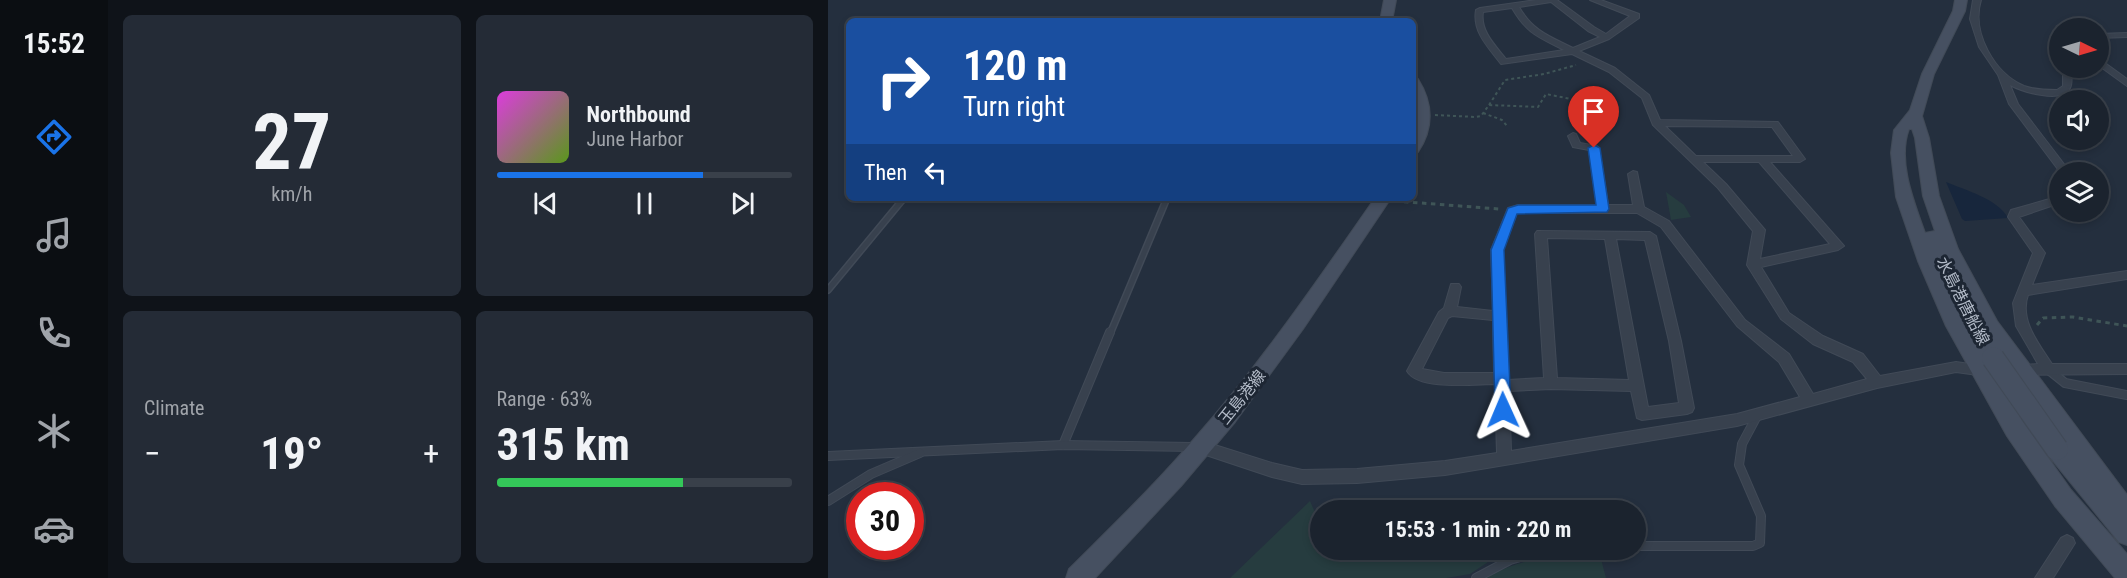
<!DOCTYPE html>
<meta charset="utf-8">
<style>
:root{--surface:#1b232e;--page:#242b36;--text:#f1f3f6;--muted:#a0a4aa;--line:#39404a;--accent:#1a73e8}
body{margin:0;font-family:"Roboto Condensed","Noto Sans JP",sans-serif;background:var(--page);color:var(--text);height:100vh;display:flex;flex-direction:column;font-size:22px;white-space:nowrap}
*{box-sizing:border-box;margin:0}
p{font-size:20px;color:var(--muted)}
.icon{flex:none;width:33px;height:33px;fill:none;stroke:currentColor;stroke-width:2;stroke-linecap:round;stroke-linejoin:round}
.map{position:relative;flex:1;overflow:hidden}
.drawer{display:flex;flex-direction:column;gap:15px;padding:15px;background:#0f1319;width:720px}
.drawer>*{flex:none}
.guide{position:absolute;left:18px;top:18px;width:570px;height:183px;border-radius:9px;box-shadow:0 3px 9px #0003,0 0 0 2px var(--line);background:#1a4fa0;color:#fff;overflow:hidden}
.needle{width:39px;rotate:95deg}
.tools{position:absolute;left:1221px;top:18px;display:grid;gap:12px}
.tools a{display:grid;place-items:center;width:60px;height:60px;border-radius:50%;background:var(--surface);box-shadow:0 3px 9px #0003,0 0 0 2px var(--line);font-size:30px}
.speed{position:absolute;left:18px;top:482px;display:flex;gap:12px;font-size:30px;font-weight:700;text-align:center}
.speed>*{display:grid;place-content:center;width:78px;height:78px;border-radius:50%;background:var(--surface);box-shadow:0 3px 9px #0003,0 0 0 2px var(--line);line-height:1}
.speed .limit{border:9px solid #d22;background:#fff;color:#111}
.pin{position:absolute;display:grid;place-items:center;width:51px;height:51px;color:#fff;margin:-62px -26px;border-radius:50% 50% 50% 0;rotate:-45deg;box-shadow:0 0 6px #0007}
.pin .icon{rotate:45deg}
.me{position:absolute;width:66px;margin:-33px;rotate:359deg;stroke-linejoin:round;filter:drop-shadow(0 0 4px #0008)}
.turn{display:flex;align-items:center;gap:21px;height:126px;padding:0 18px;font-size:27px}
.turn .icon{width:78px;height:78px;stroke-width:2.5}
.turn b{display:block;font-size:42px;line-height:51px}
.then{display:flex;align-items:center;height:57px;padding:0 18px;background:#0003;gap:12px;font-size:22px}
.big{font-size:45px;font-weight:700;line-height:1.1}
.drawer .card{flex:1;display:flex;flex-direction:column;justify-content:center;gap:9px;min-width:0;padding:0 21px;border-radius:9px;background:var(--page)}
.drawer .dial{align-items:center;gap:0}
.dial b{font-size:78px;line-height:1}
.song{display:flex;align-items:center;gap:18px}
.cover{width:72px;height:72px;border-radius:9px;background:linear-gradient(135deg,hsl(300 70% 55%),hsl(90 70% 35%))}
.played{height:6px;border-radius:3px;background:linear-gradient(90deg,var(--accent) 70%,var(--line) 70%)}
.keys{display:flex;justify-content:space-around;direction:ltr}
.heat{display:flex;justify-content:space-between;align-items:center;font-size:33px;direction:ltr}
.charge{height:9px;border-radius:4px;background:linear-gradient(90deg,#34c759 63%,var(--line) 0)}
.drawer .tiles{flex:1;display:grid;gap:15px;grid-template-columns:repeat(2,1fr)}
.trip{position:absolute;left:482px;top:500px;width:336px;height:60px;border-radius:30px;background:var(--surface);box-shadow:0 3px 9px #0003,0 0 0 2px var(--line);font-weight:700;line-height:60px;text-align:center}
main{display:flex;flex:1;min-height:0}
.tabs{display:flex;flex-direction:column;width:108px;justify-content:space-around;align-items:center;background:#0b0e12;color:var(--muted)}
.tabs .icon{width:42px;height:42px}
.tabs .on{color:var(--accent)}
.tabs b{font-size:27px;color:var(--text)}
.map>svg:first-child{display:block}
.green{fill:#263c3f}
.water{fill:#17263c}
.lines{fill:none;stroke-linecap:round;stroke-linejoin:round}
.service-far1-casing{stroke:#414a57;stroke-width:8}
.service-casing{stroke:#414a57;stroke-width:10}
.minor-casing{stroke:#414a57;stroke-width:2}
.secondary-casing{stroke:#414a57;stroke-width:2}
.path-far1{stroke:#3f5557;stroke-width:2;stroke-dasharray:3 3;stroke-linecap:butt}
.path{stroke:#3f5557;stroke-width:3;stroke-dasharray:4.5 4.5;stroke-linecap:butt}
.service-far1{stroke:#38414e;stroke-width:5}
.service{stroke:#38414e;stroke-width:8}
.minor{fill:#38414e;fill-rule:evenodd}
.secondary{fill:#465061;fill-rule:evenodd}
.secondary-bridge-casing{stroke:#414a57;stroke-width:24;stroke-linecap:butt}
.secondary-bridge{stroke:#465061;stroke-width:22}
.route{fill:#1a73e8;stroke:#114b97;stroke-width:1.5}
.labels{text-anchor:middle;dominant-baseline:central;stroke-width:6;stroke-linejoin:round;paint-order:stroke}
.street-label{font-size:16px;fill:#b4bcc9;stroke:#1d2633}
</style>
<main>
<nav class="tabs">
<b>15:52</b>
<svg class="icon on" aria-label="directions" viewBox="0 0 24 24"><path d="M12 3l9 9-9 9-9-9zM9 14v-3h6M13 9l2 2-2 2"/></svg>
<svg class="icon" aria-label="music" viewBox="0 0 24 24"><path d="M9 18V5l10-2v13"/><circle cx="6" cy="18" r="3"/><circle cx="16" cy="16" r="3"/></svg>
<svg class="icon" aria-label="phone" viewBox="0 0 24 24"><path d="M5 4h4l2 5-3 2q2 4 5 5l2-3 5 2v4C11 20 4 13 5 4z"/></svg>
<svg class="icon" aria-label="climate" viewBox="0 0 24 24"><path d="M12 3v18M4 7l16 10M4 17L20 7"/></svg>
<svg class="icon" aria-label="car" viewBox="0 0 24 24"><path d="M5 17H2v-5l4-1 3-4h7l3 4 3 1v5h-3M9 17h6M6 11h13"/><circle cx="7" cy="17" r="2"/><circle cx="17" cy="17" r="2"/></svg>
</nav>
<section class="drawer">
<div class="tiles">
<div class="card dial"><b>27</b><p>km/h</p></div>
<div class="card">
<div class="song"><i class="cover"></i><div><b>Northbound</b><p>June Harbor</p></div></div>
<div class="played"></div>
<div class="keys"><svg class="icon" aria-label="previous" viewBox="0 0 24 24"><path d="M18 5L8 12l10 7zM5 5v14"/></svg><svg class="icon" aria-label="pause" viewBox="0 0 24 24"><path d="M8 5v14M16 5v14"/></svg><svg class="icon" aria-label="next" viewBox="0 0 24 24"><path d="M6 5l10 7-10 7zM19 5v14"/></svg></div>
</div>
<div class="card"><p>Climate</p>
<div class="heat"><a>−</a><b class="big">19°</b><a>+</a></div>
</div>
<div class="card"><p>Range · 63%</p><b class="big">315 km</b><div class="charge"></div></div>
</div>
</section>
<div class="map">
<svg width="1299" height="578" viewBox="0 0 1299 578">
<rect width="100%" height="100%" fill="#242f3e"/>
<g class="green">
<path d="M838 192 856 205 863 217 843 220Z"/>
<path d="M482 501 492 524V549H691L669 556 642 574 618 578H402Z"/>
<path d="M741 553 772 555 778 578H658C684 562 711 558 741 553Z"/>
</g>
<path class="water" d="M1118 182C1137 190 1170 199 1180 218L1137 221 1134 219Z"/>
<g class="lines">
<g class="service-far1-casing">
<g id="service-far1">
<path d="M0 290 76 198"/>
<path d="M282 334 339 198"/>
</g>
</g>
<g class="service-casing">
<g id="service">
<path d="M1222 371 1237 383 1299 395"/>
<path d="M235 445 282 332"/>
<path d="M0 456 235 445 365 447"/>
<path d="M0 501 43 474 92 453"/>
<path d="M807 546H925L932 543 933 516 911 465 914 444 929 416"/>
<path d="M648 578 682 560 719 549"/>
</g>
</g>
<g class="minor-casing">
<g id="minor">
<path d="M708 0H729L766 27 778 34 802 16 762 0H773L811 14V18L781 39 751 51 787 68 821 95 832 120 950 122 977 159 972 162H942L1016 246 1010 250 933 267 961 313 995 336 1035 354 1052 376 1128 362 1162 367 1164 371 1162 375 1157 376 1128 372 1049 388 909 426 617 475 529 483 474 484 444 477 369 452 367 447 369 442 374 441 444 463 474 470 529 469 617 461 669 453 667 384C647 384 591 391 579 371L611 312 616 308 623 284H631L633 287 629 307 665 311 663 250 680 208 690 205H769L761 150 745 147 740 136 745 133 748 134 752 143 769 146 771 148 780 205H805L800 174 805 171 809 172 816 207 841 221 917 320 961 354 985 394 1039 379 1025 362 985 344 953 319 919 265 925 231 890 188 825 125 814 98 781 72 744 54 673 64C661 48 644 32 648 10L652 8ZM723 2 760 31 772 37 745 48C721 36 705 31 691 7ZM684 8C699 34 711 37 736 50L678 59C667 45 652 31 655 12ZM837 126 944 127 965 156H868ZM875 162H931L1002 244 932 259 937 230 898 184ZM689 213H809L833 227 909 326 951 362 972 397 909 414 683 451 681 391 723 389 803 391 809 418 814 420 859 414 864 412 866 408 853 341 828 236 822 232 709 231 707 234 716 378 680 380 675 250ZM719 238 777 239 801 380 729 378ZM788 239 817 240 841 341 851 403 820 407ZM624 316 665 320 666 373H616L594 369 620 318Z"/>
<path d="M1145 0H1153C1143 32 1166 73 1196 86 1207 90 1218 90 1229 90L1235 86V68H1243C1243 74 1245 83 1242 88 1234 104 1195 92 1182 85L1190 104 1242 172H1232L1181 104 1170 75 1151 47 1142 19Z"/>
<path d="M1299 33V37L1270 38V34Z"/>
<path d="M1270 58 1299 79V86L1270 65Z"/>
<path d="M1232 196V203L1191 217 1217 253 1204 285 1299 271V279L1200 295C1191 320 1211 344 1224 364H1299V374L1189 375 1184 374 1182 370 1184 366 1210 364 1188 326 1185 303 1205 253 1180 217 1183 210Z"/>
<path d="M1239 535 1245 538 1247 543 1225 578H1207L1233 538Z"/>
</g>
</g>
<g class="secondary-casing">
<g id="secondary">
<path d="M556 0H568L564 21H552Z"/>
<path d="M1127 0H1139L1137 11 1106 74 1094 116 1101 138 1111 196 1130 249 1169 321 1299 495V545L1291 542 1221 456 1218 449 1221 442 1229 439 1233 441 1175 358 1172 364 1165 366 1159 364 1195 422 1243 490 1299 554V578H1287L1227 506 1179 436 1118 326 1090 261 1068 197 1063 153 1066 130 1082 110 1094 74 1125 11ZM1081 129H1084L1087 138 1095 196 1107 231 1097 233C1086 202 1069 161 1081 129Z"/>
<path d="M585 78 590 79C605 103 606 128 590 152L585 153 588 116Z"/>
<path d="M547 198H563L475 329 407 422 353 486 267 578H238L241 569C284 526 328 484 367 438 433 363 490 280 547 198Z"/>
</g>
</g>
<g class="path-far1">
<path d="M661 105 677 80 716 74 748 65"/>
<path d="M655 113 674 120 679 126"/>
<path d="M607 115 648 117 653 116 661 105 710 107 718 94 753 101"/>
</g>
<g class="path">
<path d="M567 201 671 209"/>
<path d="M1209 325 1215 318 1245 317 1299 326"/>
</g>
<use href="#service-far1" class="service-far1"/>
<use href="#service" class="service"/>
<use href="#minor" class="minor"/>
<use href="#secondary" class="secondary"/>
<g class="secondary-bridge-casing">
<path id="secondary-bridge" d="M1165 358 1229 449"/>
</g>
<use href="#secondary-bridge" class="secondary-bridge"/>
</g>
<path class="route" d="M766 145 772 148 781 209 779 212 689 214 676 250 683 410 680 415 675 417 669 415 667 410 663 250 680 208 690 205H768L760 148Z"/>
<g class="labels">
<g class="street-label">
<text transform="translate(1135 301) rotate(63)">水島港唐船線</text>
<text transform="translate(414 397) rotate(-51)">玉島港線</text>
</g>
</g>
</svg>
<div class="tools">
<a><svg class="needle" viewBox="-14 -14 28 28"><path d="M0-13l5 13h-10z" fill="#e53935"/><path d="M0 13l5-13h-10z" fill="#a0a4aa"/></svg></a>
<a><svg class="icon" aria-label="sound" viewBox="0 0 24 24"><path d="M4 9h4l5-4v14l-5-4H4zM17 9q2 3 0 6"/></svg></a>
<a><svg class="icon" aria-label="layers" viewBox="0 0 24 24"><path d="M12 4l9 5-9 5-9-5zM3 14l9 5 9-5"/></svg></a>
</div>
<div class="speed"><div class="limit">30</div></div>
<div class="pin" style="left:766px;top:148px;background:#d93025"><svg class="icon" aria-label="arrive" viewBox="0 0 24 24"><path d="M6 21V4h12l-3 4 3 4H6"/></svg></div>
<svg class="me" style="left:675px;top:410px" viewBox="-20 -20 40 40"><path d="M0-17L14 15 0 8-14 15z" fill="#1a73e8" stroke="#fff" stroke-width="4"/></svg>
<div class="trip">15:53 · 1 min · 220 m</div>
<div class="guide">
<div class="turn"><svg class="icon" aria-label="right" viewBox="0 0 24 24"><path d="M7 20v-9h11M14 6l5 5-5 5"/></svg><div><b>120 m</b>Turn right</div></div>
<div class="then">Then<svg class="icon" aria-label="left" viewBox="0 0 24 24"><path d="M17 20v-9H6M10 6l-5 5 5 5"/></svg></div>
</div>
</div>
</main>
